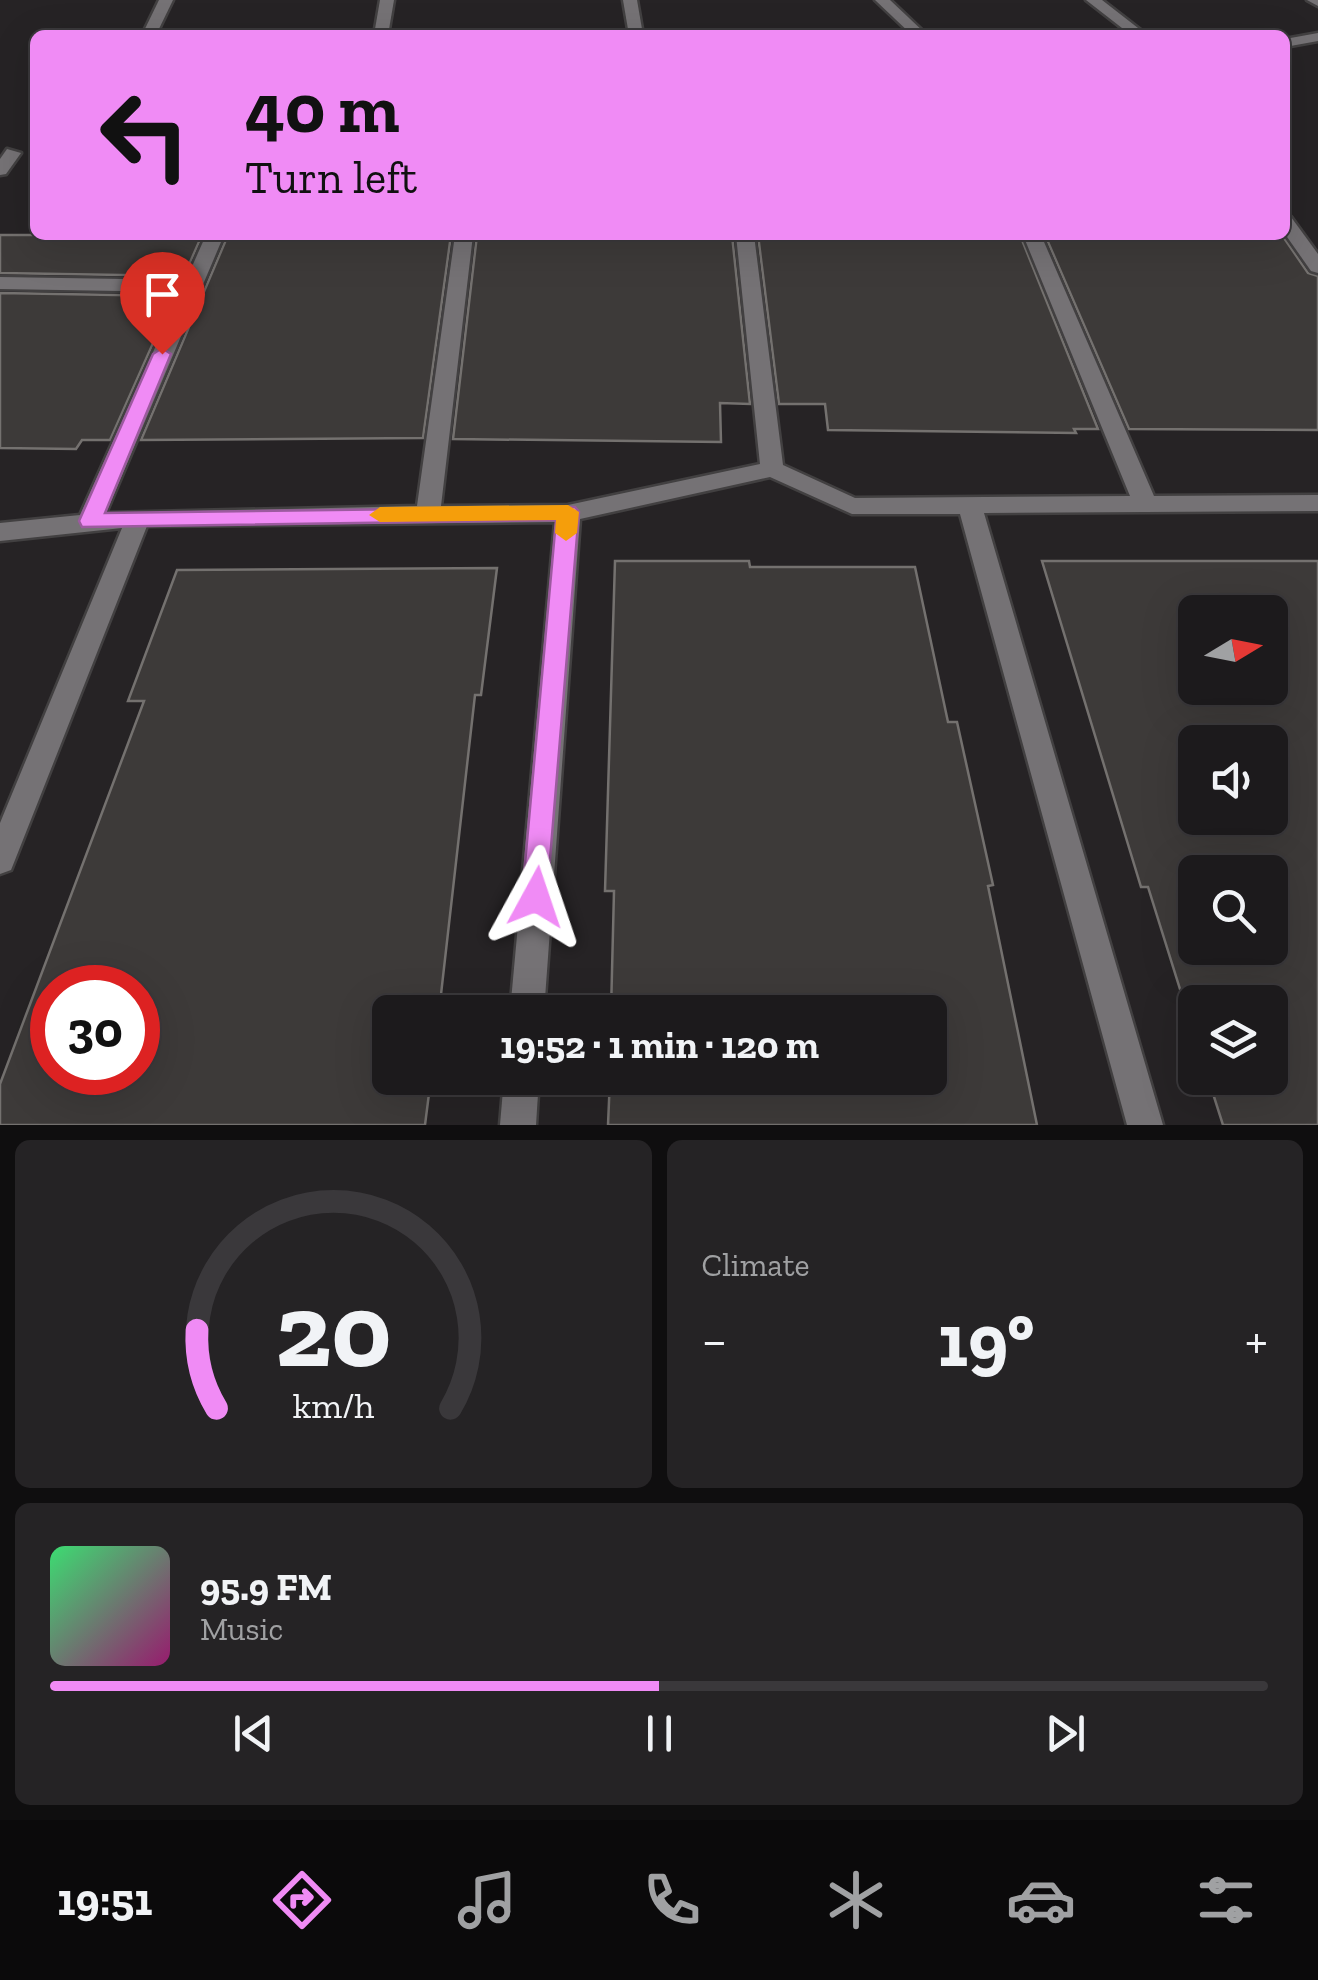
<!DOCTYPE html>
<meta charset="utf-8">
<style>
:root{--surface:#1c1a1c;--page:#252325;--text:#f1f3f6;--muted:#a0a1a3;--line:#3a383b;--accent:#f08bf5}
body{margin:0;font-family:"Zilla Slab",serif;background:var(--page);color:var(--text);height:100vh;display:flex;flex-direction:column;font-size:38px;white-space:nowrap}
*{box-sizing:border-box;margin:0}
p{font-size:32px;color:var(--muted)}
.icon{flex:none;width:55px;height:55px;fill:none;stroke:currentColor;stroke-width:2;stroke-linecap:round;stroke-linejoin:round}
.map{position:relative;height:1125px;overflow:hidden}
.side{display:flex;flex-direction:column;gap:15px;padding:15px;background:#0f0e0f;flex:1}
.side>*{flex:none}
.banner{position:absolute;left:30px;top:30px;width:1260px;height:210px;border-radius:15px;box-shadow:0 10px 40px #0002,0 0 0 2px var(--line);background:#f08bf5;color:#111;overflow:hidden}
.needle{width:65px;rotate:80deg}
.controls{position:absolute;left:1178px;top:595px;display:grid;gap:20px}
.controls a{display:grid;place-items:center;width:110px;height:110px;border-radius:15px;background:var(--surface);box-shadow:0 10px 40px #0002,0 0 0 2px var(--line);font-size:50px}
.speed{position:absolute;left:30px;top:965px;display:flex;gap:20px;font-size:50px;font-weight:700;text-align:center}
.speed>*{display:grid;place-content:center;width:130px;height:130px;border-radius:50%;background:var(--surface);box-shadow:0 10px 40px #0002,0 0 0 2px var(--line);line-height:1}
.speed .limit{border:15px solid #d22;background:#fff;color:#111}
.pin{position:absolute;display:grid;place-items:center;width:85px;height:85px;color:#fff;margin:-102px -42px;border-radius:50% 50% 50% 0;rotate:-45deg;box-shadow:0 0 10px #0007}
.pin .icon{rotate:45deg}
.me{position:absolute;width:110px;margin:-55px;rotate:5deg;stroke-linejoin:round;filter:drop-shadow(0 0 8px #0008)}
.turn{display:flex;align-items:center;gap:35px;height:210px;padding:0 50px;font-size:45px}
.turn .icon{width:130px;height:130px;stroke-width:2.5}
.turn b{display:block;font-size:70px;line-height:85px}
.big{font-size:75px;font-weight:700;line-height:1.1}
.side .widget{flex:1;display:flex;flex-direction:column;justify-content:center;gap:15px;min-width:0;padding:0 35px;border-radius:15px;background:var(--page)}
.side .dial{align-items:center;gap:0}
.dial svg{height:260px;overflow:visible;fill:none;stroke:var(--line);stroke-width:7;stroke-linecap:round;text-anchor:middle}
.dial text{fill:var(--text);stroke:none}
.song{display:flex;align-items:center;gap:30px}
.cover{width:120px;height:120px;border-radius:15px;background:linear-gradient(135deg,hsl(140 70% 55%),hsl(320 70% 35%))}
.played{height:10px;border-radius:5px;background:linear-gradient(90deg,var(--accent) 50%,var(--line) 50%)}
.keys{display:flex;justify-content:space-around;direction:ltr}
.heat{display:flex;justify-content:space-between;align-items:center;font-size:55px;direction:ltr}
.side .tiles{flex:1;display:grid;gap:15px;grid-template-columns:1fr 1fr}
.widget:last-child{grid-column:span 2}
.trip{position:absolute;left:372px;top:995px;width:575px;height:100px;border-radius:15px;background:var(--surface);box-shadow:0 10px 40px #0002,0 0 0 2px var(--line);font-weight:700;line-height:100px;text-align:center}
.tab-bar{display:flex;height:160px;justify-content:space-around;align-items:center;background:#0b0a0b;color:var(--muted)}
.tab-bar .icon{width:70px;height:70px}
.tab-bar .selected{color:var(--accent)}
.tab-bar b{font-size:45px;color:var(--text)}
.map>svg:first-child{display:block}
.building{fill:#3d3a39;stroke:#74716f;stroke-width:2.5;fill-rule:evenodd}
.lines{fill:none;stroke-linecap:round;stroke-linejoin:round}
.street-casing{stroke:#424041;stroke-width:5}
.street{fill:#757275;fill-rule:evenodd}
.route{fill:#f08bf5;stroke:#9c5a9f;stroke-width:2.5}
.slow{fill:#f59e0b}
</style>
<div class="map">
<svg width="1318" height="1125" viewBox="0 0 1318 1125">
<rect width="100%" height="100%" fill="#262325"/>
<g class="building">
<path d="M0 235H202L184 276 0 273Z"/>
<path d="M228 235H451L423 438 141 440Z"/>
<path d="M477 235H732L750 404 720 403 721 442 453 439Z"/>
<path d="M758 235H1020L1098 429H1074L1076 433 828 430 825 404H779Z"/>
<path d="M1045 235H1282L1308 273 1318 276V430L1129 429Z"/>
<path d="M0 293 174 296 110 440H82L76 449 0 448Z"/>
<path d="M615 561H749L750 567H915L948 722H957L993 885 988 886 1037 1125H608L610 1078H930V1012H611L614 891H605Z"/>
<path d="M1042 561H1318V1125H1223L1208 1078H1270V1002H1195V1037L1148 887H1141ZM1195 612H1270V688H1195ZM1195 742H1270V818H1195ZM1195 872H1270V948H1195Z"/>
<path d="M497 568 481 695H475L439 1012H390V1078H431L425 1125H0V1084L144 701H128L177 570ZM52 988H138V1072H52Z"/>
</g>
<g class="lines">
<g class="street-casing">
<g id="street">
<path d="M159 0H173L156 35H142Z"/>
<path d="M380 0H394L388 35H374Z"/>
<path d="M623 0H637L643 35H629Z"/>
<path d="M875 0H890L927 35H912Z"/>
<path d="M1086 0H1102L1147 35H1131Z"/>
<path d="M1307 0H1318V6Z"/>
<path d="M1318 33V41L1285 47V39Z"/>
<path d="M7 149 21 153 6 174 0 175V159Z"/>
<path d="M1285 216 1291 217 1318 254V273L1311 271 1285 234Z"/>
<path d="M206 235H224L106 513 417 506 455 235H473L441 506 568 505 760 464 736 235H754L783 465 855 498 1130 496 1023 235H1041L1154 496 1318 495V511L984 513 1163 1125H1127L960 514H852L770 477 580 519 544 1012H510L555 522 147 526 15 860 11 870 0 874V823L122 528 0 541V523L80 515 180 292 0 289V277L186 280Z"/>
<path d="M504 1078H539L536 1125H500Z"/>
</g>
</g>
<use href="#street" class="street"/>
</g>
<path class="route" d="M162 348 171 354 105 513 575 507 579 512 546 907 536 911 526 907 522 897 556 520 82 527 79 521 153 354Z"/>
<path class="slow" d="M568 505 579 512 577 533 566 541 555 533 556 520 380 522 369 515 380 507Z"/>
</svg>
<div class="controls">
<a><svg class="needle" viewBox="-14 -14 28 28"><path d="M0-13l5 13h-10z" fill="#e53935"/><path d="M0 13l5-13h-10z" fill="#a0a1a3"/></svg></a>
<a><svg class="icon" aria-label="sound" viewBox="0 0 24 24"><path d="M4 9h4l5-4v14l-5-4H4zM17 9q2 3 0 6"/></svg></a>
<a><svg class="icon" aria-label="search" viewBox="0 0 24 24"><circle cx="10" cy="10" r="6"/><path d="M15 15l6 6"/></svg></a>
<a><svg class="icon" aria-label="layers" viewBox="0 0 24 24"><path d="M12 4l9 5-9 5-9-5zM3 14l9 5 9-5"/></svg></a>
</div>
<div class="speed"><div class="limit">30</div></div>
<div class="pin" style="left:162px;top:354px;background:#d93025"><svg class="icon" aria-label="arrive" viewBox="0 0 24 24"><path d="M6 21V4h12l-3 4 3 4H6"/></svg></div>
<svg class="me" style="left:536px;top:897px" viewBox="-20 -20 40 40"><path d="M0-17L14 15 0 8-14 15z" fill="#f08bf5" stroke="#fff" stroke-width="4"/></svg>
<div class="trip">19:52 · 1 min · 120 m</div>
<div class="banner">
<div class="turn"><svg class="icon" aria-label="left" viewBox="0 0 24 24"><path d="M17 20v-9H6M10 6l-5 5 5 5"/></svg><div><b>40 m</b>Turn left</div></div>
</div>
</div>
<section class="side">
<div class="tiles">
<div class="widget dial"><svg viewBox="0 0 100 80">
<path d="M14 69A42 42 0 1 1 86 69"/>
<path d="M14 69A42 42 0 0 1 8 45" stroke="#f08bf5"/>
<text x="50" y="56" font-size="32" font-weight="700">20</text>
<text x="50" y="72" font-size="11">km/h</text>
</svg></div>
<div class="widget"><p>Climate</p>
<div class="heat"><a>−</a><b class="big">19°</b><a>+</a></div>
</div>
<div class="widget">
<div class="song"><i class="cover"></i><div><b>95.9 FM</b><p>Music</p></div></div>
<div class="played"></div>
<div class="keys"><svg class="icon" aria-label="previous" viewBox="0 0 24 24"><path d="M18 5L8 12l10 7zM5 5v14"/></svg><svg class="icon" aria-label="pause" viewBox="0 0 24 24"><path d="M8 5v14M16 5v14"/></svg><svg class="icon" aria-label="next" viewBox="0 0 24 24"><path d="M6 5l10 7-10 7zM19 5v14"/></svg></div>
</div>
</div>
</section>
<nav class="tab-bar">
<b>19:51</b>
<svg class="icon selected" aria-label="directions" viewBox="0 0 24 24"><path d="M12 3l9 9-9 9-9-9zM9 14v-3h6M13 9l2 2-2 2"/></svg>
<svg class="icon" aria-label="music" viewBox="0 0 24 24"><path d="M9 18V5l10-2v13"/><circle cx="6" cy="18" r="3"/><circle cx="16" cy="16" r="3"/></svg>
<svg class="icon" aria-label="phone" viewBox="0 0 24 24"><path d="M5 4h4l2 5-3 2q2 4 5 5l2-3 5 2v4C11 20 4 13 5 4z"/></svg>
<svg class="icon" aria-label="climate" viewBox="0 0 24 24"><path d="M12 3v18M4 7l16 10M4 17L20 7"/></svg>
<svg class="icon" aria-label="car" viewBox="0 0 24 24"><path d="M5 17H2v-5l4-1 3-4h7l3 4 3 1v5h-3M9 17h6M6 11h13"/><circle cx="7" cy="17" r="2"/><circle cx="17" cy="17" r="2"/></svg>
<svg class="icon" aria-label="filters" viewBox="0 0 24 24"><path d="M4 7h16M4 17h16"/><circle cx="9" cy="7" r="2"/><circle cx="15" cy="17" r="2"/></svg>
</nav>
